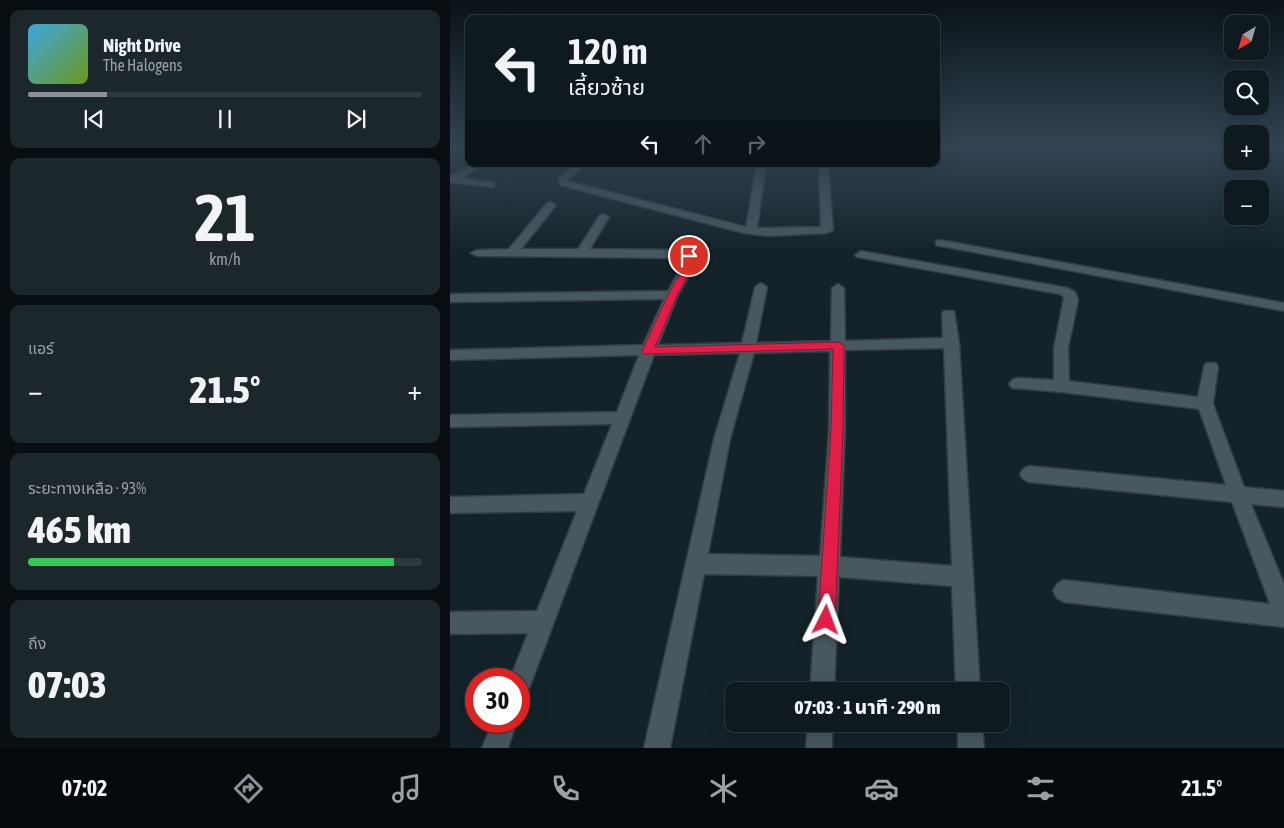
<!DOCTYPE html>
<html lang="th">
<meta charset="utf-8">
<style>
:root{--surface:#0e1a1f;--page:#1c272c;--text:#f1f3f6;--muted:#9ba1a4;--line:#2e383d;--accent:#8c9099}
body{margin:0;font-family:"Asap Condensed","Noto Sans Thai",sans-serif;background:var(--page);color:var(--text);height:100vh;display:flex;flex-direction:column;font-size:19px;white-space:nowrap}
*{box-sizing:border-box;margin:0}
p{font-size:16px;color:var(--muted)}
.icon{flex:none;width:28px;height:28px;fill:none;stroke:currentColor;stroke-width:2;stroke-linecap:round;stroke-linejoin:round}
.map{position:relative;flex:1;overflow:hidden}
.sheet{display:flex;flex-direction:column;gap:10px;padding:10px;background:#080e11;width:450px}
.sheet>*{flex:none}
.hud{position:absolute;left:15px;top:15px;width:475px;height:152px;border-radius:10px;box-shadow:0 5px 20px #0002,0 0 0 1px var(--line);background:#0e1a1f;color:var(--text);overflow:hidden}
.needle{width:32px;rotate:217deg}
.fabs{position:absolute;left:774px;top:15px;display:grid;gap:10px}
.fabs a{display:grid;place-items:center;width:45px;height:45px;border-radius:10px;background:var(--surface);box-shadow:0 5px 20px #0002,0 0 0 1px var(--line);font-size:25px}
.speed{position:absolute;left:15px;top:668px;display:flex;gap:10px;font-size:25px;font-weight:700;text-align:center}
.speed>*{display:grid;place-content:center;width:65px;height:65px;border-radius:50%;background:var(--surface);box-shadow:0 5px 20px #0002,0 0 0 1px var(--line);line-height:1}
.speed .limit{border:8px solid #d22;background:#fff;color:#111}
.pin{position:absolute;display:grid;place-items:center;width:42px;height:42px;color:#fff;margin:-21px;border:2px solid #fff;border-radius:50%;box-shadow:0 1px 5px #0007}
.me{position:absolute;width:55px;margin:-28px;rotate:3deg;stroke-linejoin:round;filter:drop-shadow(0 0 4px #0008)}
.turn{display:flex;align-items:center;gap:18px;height:105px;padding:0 20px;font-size:22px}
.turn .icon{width:65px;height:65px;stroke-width:2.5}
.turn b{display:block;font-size:35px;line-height:42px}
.lanes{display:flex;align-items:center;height:48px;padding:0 20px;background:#0003;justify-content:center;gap:25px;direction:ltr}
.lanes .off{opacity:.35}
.big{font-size:38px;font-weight:800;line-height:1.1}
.sheet .tile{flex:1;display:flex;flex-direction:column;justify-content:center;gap:8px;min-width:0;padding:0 18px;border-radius:10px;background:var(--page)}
.sheet .dial{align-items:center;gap:0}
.dial b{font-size:65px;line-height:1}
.song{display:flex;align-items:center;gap:15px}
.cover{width:60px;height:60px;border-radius:8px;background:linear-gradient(135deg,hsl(200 70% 55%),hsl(80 70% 35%))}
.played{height:5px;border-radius:2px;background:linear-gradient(90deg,var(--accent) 20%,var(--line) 20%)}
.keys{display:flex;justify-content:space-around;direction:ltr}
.heat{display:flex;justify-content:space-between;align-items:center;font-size:28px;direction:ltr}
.charge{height:8px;border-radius:4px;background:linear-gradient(90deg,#34c759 93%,var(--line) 0)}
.trip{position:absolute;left:275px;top:682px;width:285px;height:50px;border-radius:10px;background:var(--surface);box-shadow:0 5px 20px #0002,0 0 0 1px var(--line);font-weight:800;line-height:50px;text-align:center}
.menu{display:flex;height:80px;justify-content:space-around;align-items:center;background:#060a0c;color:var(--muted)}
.menu .icon{width:35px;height:35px}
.menu .active{color:var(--accent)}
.menu b{font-size:22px;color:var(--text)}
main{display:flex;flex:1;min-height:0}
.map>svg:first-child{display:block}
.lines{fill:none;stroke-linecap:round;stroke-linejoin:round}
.minor-casing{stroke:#323d43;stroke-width:3}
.minor{fill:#47585f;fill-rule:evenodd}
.route{fill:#e11d48;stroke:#92132f}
</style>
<main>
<section class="sheet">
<div class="tile">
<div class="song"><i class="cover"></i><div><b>Night Drive</b><p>The Halogens</p></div></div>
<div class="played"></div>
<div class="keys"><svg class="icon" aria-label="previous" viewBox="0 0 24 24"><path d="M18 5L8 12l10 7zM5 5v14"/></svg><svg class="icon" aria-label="pause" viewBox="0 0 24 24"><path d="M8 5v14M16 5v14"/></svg><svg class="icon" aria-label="next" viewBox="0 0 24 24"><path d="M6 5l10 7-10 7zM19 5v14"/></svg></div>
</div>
<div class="tile dial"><b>21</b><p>km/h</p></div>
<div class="tile"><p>แอร์</p>
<div class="heat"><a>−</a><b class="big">21.5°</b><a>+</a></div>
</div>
<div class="tile"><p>ระยะทางเหลือ · 93%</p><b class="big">465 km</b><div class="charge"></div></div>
<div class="tile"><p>ถึง</p><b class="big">07:03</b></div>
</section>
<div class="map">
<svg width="834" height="748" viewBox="0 0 834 748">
<rect width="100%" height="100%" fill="#132329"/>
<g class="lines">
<g class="minor-casing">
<g id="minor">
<path d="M0 148H4V149L0 152Z"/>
<path d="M23 164H34L12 178 44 183V187L0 182V177Z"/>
<path d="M125 164H135L117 181 296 227 307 164H316L307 228 371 227 369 164H378L383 230 377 233 318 236 294 233 110 185 109 179Z"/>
<path d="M101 202 106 205 71 249H128L150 215 154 214 159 217 140 249 227 250 243 254 247 261 228 295 208 345 292 343 305 287 311 283 317 287 306 343 381 341 382 288 388 284 394 288 395 341 493 338 492 314 494 311H504L509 343 530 691H506L502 586 389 577 384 691H360L368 576 254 574 220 748H194L264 439 290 353 204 355 77 694 69 698V679H60L78 633 0 634V612L87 611 127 511 0 513V497L134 494 162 424 0 427V415L167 412 189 355 0 360V350L193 345 214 299 0 302V294L218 291 235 261 227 258 27 256 21 253 27 250 59 249 97 203ZM494 348 502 566 390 557 395 430V350ZM380 351 379 430 370 556 258 554 280 439 304 353Z"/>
<path d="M490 240 834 303V311L486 245V241Z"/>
<path d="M411 251 618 288 625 292 628 300 618 348 619 381 748 397 754 367 756 363H766L768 367 763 404 794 487 834 491V507L801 504 834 584V627L614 602 607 598 603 591 607 584 614 580 820 604 782 502 579 482 573 479 570 474 573 469 579 466 776 485 749 409 612 392 562 388 559 384 562 380 567 378 604 380V348L614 297 610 294 407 257 405 255Z"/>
<path d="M43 721H67L58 748H32Z"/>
<path d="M358 724H382V748H356Z"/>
<path d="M508 724H532L534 748H508Z"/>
</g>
</g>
<use href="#minor" class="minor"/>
</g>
<linearGradient id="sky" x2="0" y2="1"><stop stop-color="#0a1317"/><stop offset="0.58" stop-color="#334554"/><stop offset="1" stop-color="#334554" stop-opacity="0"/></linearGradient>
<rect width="834" height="253" fill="url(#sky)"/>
<path class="route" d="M235 254H242L246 261 227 295 205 347 389 342 394 346 393 430 385 620 382 626 376 628 370 626 368 620 381 430 383 349 194 354 192 351 218 295 237 261Z"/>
</svg>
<div class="fabs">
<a><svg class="needle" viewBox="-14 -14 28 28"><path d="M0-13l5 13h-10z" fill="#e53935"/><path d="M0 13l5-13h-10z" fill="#9ba1a4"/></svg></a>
<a><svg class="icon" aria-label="search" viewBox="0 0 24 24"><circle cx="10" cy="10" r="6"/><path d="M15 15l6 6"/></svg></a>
<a>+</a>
<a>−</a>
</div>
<div class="speed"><div class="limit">30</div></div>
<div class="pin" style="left:239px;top:256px;background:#d93025"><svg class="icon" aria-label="arrive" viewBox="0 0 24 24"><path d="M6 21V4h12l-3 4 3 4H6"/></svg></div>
<svg class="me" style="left:376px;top:620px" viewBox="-20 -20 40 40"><path d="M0-17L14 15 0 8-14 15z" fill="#e11d48" stroke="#fff" stroke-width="4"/></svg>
<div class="trip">07:03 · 1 นาที · 290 m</div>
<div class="hud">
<div class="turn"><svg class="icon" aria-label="left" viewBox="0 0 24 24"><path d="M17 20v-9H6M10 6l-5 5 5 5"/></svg><div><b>120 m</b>เลี้ยวซ้าย</div></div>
<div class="lanes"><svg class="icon" aria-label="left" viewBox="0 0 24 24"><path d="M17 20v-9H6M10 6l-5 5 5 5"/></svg><svg class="icon off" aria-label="ahead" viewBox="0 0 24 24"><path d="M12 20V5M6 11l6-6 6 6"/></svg><svg class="icon off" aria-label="right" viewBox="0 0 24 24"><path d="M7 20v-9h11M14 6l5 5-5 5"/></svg></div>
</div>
</div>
</main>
<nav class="menu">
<b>07:02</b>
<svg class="icon active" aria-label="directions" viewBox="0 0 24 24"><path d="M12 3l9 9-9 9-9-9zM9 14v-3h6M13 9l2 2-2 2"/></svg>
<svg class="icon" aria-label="music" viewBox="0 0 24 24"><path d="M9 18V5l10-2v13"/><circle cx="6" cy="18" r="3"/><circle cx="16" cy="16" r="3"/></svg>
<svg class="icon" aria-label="phone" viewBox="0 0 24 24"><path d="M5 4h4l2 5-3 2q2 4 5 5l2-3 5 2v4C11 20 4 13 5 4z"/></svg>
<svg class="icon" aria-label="climate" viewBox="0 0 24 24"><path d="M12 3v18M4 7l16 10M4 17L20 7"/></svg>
<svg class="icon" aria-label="car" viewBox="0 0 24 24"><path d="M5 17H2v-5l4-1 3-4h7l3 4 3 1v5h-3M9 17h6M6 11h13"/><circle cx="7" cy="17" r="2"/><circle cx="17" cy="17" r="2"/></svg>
<svg class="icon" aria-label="filters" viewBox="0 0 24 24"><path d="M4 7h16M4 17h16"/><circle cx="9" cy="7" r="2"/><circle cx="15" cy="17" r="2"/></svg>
<b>21.5°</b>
</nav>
